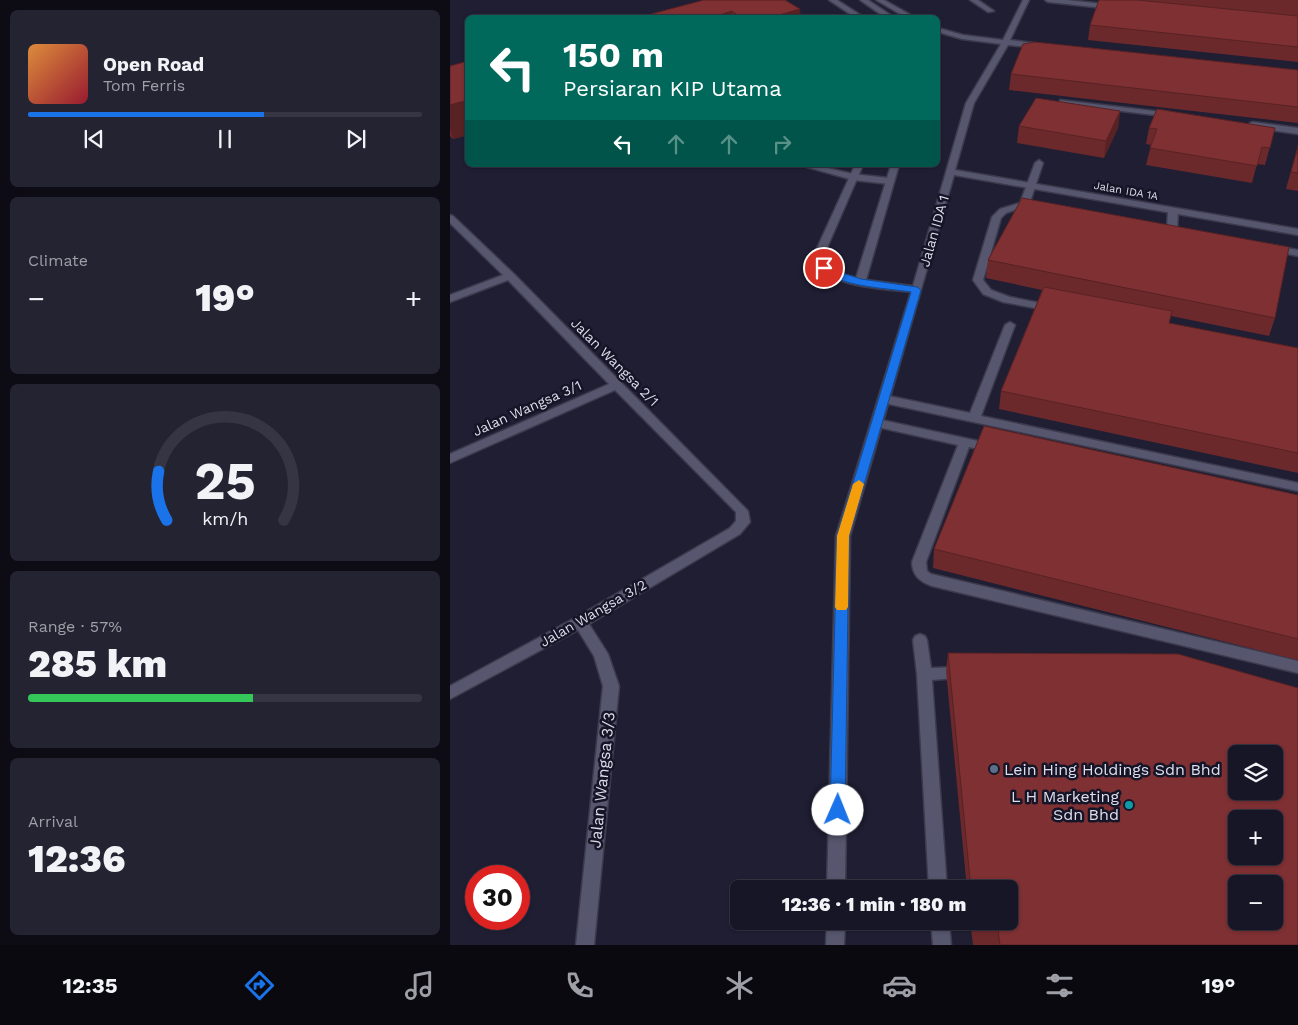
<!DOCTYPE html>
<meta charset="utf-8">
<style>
:root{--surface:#171626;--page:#242332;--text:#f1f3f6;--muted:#9e9fa7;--line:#363543;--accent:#1a73e8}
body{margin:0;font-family:"Work Sans",sans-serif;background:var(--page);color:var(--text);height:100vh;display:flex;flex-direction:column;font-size:19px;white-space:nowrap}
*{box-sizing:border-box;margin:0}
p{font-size:16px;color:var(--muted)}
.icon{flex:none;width:28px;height:28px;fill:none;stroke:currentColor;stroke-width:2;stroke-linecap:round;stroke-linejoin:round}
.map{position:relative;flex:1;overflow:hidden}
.side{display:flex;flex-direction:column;gap:10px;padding:10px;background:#0d0c15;width:450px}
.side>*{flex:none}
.guide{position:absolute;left:15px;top:15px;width:475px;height:152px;border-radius:8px;box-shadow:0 1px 4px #0004,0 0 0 1px var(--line);background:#00695c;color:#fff;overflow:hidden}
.fabs{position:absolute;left:778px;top:745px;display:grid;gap:10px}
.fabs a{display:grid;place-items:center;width:55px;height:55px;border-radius:8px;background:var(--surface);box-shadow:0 1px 4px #0004,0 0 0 1px var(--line);font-size:25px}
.speed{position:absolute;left:15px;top:865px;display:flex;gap:10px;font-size:25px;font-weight:700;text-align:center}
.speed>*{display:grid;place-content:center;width:65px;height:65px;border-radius:50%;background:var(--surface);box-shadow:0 1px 4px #0004,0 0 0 1px var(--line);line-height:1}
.speed .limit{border:8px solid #d22;background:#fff;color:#111}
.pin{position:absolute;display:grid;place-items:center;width:42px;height:42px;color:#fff;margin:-21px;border:2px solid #fff;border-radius:50%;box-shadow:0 1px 5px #0007}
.me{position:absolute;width:55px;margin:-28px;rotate:1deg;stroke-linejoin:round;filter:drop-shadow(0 0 4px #0008)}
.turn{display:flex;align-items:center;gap:18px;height:105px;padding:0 15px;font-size:22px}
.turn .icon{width:65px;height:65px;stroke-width:2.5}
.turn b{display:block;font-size:35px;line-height:42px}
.lanes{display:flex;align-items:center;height:48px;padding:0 15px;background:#0003;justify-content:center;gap:25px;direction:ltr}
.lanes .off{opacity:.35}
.big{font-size:38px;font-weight:800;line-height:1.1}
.side .tile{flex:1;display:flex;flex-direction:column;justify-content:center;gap:8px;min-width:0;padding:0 18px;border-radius:8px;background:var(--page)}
.side .dial{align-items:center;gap:0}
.dial svg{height:130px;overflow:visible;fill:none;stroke:var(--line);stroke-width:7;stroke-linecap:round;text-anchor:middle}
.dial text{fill:var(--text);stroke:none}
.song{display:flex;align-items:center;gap:15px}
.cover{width:60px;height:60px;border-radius:8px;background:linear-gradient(135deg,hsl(30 70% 55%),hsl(350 70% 35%))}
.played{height:5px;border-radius:2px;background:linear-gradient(90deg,var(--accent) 60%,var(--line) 60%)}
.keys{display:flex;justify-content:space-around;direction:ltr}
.heat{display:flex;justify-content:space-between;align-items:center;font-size:28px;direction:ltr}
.charge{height:8px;border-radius:4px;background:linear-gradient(90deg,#34c759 57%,var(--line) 0)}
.trip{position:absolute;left:280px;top:880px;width:288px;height:50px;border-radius:8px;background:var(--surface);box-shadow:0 1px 4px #0004,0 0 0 1px var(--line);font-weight:800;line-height:50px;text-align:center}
.dock{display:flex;height:80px;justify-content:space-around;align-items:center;background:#09090f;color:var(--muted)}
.dock .icon{width:35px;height:35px}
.dock .current{color:var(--accent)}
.dock b{font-size:22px;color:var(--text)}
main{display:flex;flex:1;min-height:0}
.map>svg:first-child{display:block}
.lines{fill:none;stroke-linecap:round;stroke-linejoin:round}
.lane-casing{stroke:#3c3a4c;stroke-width:3}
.street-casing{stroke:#3c3a4c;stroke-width:3}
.lane{fill:#56566e;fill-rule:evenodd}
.street{fill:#56566e;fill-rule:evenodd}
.wall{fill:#6c292c}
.shaded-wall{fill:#582224}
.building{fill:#7e3033;stroke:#582224;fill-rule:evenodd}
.route{fill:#1a73e8;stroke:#114b97}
.slow{fill:#f59e0b}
.service-dot{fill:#5c6f8a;stroke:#161528;stroke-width:2}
.culture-dot{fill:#0f9aa8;stroke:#161528;stroke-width:2}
.labels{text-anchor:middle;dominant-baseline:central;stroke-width:5;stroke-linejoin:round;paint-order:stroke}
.far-street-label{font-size:11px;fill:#ddddeb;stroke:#161528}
.street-label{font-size:14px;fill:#ddddeb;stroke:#161528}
.near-poi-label{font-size:16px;fill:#ddddeb;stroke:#161528;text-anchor:start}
.near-street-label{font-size:16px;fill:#ddddeb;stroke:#161528}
</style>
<main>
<section class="side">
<div class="tile">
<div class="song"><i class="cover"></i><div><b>Open Road</b><p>Tom Ferris</p></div></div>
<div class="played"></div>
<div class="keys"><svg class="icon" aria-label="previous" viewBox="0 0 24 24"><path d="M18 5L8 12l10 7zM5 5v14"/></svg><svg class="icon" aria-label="pause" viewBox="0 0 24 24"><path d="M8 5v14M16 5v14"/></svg><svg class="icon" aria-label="next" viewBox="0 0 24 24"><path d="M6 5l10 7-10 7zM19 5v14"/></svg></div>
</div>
<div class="tile"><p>Climate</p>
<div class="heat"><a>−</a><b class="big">19°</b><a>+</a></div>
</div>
<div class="tile dial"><svg viewBox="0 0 100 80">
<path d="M14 69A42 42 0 1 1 86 69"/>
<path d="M14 69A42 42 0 0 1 9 39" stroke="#1a73e8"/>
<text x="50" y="56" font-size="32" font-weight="700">25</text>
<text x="50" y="72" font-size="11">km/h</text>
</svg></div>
<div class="tile"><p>Range · 57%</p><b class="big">285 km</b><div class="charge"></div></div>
<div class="tile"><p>Arrival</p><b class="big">12:36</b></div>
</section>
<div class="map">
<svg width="848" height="945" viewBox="0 0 848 945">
<rect width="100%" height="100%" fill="#1f1e33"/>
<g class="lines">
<g class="lane-casing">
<g id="lane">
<path d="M520 0H528L544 11 538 12Z"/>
<path d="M610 100 721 113 725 115 721 117 613 104H610Z"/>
<path d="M803 122 848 128V134L800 127V123Z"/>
<path d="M589 160 593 163 579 205 556 213 551 218 533 280 541 290 560 297 605 306 606 308 605 310 601 311 553 302 533 294 523 280 542 217 550 209 570 203 585 163Z"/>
<path d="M350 165H365L403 174 439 178 444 181 439 184 403 180Z"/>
<path d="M723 208 728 211 727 231 722 234 717 231 718 211Z"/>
<path d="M821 245 848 250V256L818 250V246Z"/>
<path d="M560 322 565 325 531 416 848 483V491L434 403 428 399 434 395 520 413 555 325Z"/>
<path d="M427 419 542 444 548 448 542 452 519 447 476 562 477 571 481 574 848 661V673L482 586C470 582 462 575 462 562L508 445 423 426 421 423Z"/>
<path d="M470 634 475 636 477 640 481 668 514 667 519 669 521 673 519 677 482 680 497 889H479L467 674 463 640 465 636Z"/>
<path d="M481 921H499L501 945H483Z"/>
</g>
</g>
<g class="street-casing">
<g id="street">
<path d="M379 0H387L415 18H406Z"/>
<path d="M410 0H418L445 18H436Z"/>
<path d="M426 0H434L466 18H457Z"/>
<path d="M573 0H579L560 40 590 44 594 46 590 48 558 45 524 103 505 170 848 229V235L504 175 400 536 395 889H377L386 536 461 292C437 289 389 287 371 270 367 267 365 261 363 257L405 165H413L373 257C381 271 391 274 406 278L441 165H449L416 280 463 286 516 103 551 44 512 39 488 32V28L513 35 553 40Z"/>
<path d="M595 0H617L663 5 666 7 663 9 598 2Z"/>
<path d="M0 215 3 216 64 274 298 511 300 522 290 534 139 624 158 654 169 686 144 945H126L153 686 144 656 128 630 0 699V686L125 618 280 528 286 521V512L165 390 0 463V454L159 384 58 280 0 302V295L53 275 0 223Z"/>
<path d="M377 921H395L394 945H376Z"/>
</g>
</g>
<use href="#lane" class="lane"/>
<use href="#street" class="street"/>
</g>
<g class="wall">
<path d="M254 0 351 18H186Z"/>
<path d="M649 0H848V62L638 40 640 25Z"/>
<path d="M18 61V135L3 139 0 136V66Z"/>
<path d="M848 70V123L559 90 561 74Z"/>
<path d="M670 111 668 128 654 158 567 143 569 126Z"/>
<path d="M699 128H825L815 165 807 164 802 183 696 165 701 145 696 144Z"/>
<path d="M848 145V191L836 189Z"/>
<path d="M538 260 825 318 819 336 721 316 719 323 848 348V473L549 409 551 391 592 290 536 278Z"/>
<path d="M848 495V660L483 568 484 549Z"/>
<path d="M498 653 848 945H523L520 921H559V889H517L496 671Z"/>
</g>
<g class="shaded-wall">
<path d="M350 9 351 18H319Z"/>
<path d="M282 11 283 18H260Z"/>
<path d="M18 100V135L3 139 0 128V105Z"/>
<path d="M670 111 668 128 654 158 656 141Z"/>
</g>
<g class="building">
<path d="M254 0H335L350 9 319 18H292L282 11 260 18H186Z"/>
<path d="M649 0H687L848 16V47L640 25Z"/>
<path d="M585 42 848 70V107L561 74 573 44Z"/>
<path d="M18 61V100L0 105V66Z"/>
<path d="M586 98 670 111 656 141 569 126Z"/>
<path d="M707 109 825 128 820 148 812 147 807 166 700 148 707 129 699 128Z"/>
<path d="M848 147V173L841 172Z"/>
<path d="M572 198 839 247 825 318 538 260Z"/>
<path d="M594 287 722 311 719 323 848 348V453L551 391Z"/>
<path d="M534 426 848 495V639L484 549Z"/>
<path d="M498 653 728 654 848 688V945H550L548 929 525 930 524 921H559V889H521ZM786 754H824V791H786ZM786 819H824V856H786ZM786 884H824V921H786Z"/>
</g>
<path class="route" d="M374 265 389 272 411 279 467 287 471 290 399 536 395 810 393 815 388 817 383 815 380 810 387 536 461 292C436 288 388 287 370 268Z"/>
<path class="slow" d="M409 480 414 484 399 536 398 607 396 610H387L385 607 387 536 403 484Z"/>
<circle class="service-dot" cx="544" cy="769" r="5"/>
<circle class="culture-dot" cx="679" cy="805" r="5"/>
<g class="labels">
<g class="far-street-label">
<text transform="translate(676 191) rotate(10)">Jalan IDA 1A</text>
</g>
<g class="street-label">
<text transform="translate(484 231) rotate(-74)">Jalan IDA 1</text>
<text transform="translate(165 362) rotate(45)">Jalan Wangsa 2/1</text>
<text transform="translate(77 408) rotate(-24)">Jalan Wangsa 3/1</text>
<text transform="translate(143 613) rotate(-30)">Jalan Wangsa 3/2</text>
</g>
<g class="near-poi-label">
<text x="554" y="769">Lein Hing Holdings Sdn Bhd</text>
<text x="669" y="796" text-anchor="end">L H Marketing<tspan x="669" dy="18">Sdn Bhd</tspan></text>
</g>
<g class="near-street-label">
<text transform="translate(152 780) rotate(-84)">Jalan Wangsa 3/3</text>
</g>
</g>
</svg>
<div class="fabs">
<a><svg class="icon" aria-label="layers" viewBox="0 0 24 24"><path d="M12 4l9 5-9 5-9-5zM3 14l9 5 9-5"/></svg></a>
<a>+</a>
<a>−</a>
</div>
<div class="speed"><div class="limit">30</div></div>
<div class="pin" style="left:374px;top:268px;background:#d93025"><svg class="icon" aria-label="arrive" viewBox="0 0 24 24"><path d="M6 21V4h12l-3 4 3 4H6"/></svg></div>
<svg class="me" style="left:388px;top:810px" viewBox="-20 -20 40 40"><circle r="19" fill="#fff"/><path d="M0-13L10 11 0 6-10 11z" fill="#1a73e8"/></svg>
<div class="trip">12:36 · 1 min · 180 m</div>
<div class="guide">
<div class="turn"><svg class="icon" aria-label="left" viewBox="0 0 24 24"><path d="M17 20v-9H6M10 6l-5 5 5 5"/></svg><div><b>150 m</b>Persiaran KIP Utama</div></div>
<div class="lanes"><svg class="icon" aria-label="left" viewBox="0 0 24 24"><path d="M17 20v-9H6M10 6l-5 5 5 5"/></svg><svg class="icon off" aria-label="ahead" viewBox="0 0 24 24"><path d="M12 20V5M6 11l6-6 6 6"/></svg><svg class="icon off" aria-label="ahead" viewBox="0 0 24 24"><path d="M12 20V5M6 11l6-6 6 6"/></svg><svg class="icon off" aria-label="right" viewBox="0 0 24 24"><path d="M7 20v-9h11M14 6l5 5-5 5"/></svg></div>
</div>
</div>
</main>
<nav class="dock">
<b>12:35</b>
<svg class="icon current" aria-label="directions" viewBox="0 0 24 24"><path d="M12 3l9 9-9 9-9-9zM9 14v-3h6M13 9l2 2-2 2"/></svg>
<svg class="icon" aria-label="music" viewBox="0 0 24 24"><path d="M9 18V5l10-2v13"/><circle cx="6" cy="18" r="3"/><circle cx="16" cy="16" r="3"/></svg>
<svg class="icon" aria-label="phone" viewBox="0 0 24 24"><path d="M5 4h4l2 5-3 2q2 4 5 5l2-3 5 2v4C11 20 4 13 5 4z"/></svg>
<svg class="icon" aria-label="climate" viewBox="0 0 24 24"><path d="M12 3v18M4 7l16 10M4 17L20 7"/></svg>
<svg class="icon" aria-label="car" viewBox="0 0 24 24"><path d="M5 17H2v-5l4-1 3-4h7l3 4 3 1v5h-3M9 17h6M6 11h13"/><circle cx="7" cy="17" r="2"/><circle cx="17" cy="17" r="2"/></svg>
<svg class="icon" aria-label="filters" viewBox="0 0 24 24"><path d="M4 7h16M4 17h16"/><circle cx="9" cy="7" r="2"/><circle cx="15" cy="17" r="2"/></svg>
<b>19°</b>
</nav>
